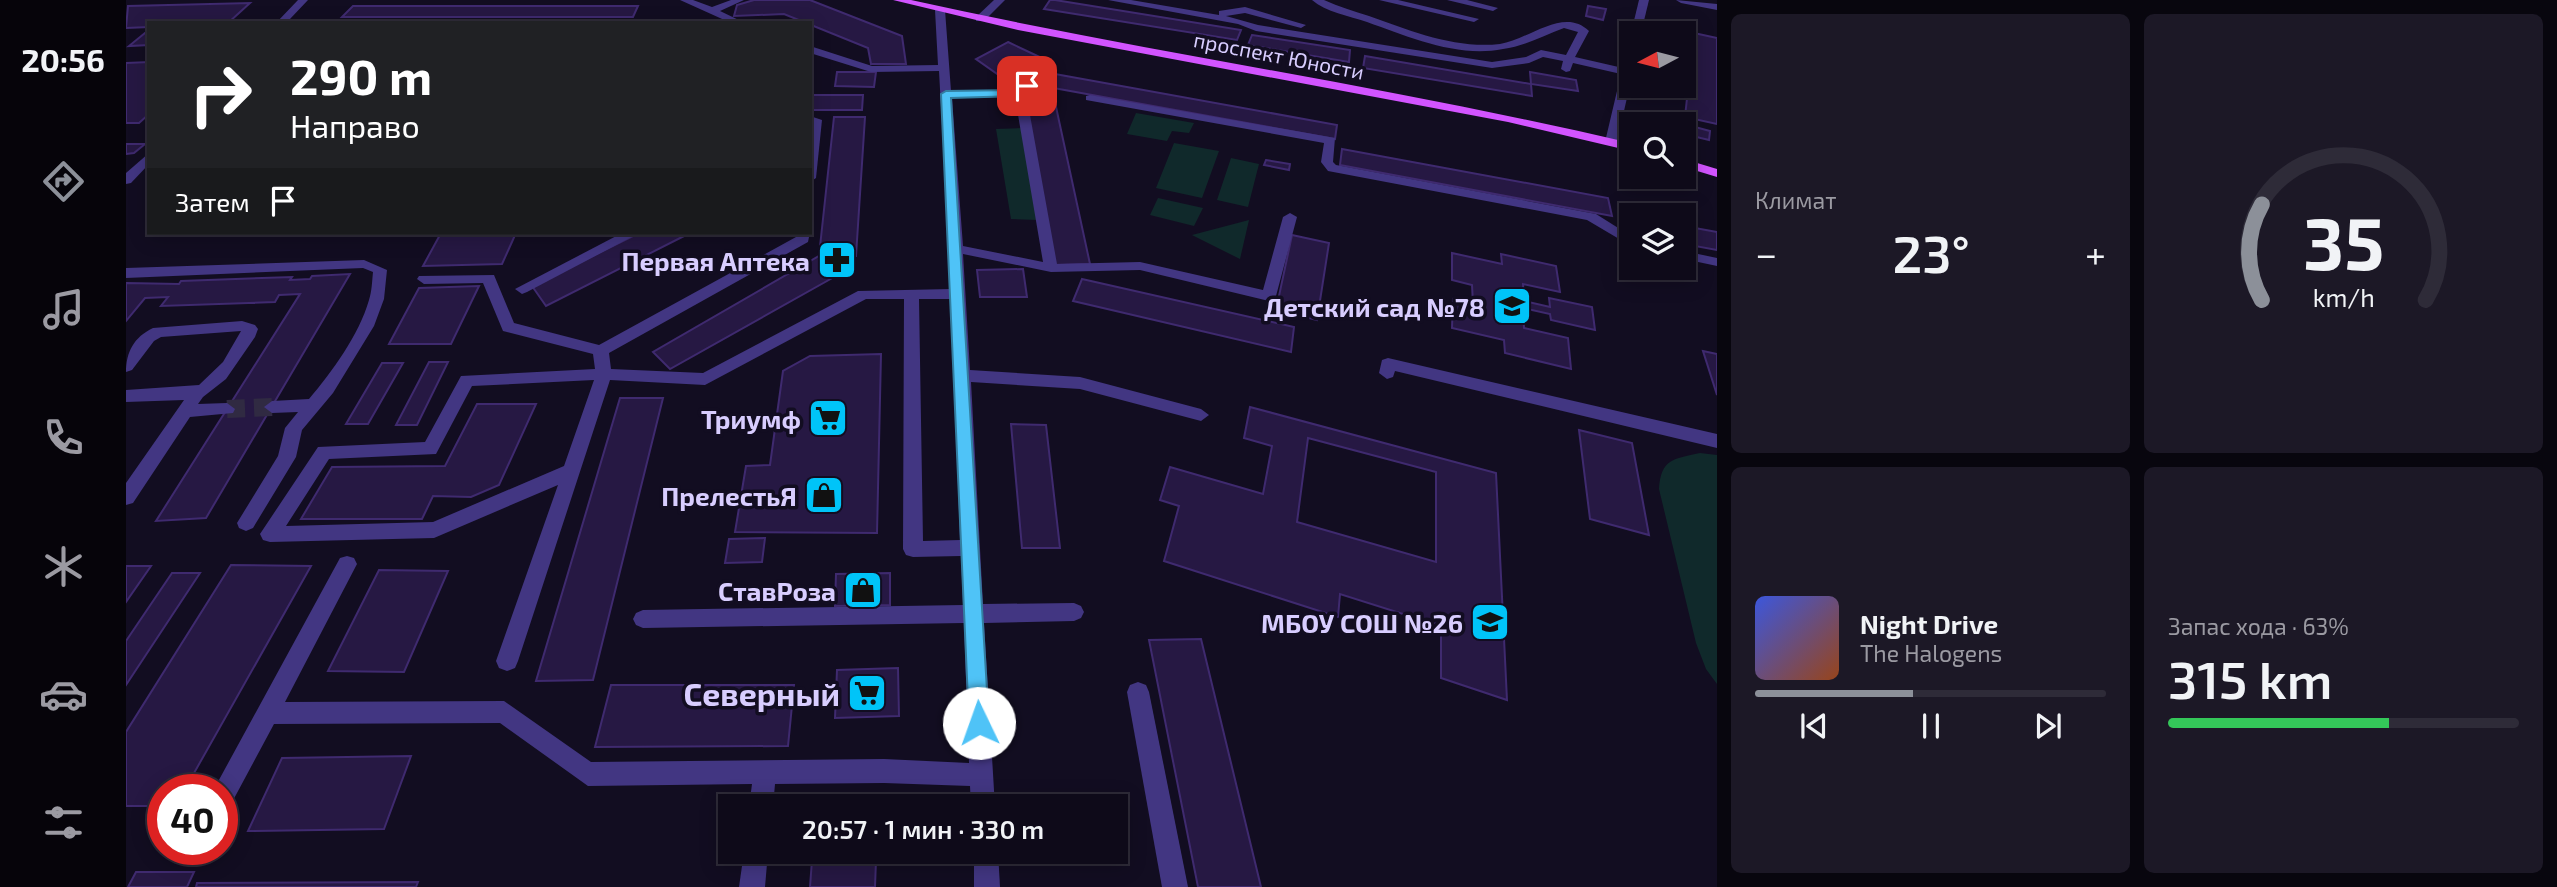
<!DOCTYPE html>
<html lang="ru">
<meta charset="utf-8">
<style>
:root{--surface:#0e0a19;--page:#1c1826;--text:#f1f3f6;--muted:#9b9aa2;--line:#2e2b38;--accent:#8c9099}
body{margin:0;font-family:"Exo 2",sans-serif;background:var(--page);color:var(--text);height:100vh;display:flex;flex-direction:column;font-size:26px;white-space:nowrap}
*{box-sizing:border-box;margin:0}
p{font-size:23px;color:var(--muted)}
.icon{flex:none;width:38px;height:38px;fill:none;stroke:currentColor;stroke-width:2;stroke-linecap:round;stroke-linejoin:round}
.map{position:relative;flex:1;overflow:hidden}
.details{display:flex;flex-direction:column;gap:14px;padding:14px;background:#08060e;width:840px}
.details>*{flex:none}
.top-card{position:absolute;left:21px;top:21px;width:665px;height:214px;border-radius:0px;box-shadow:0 4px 18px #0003,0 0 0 2px var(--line);background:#202124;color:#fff;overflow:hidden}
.needle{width:46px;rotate:263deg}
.tools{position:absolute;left:1493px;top:21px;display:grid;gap:14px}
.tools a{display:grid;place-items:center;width:77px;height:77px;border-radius:0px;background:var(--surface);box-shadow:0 4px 18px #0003,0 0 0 2px var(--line);font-size:35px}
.speed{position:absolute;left:21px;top:774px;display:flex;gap:14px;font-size:35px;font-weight:700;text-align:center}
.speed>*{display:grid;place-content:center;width:91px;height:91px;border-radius:50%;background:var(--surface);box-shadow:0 4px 18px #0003,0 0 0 2px var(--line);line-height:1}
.speed .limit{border:10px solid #d22;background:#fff;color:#111}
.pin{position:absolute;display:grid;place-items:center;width:60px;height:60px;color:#fff;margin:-30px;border-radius:14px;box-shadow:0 4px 10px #0006}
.me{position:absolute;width:77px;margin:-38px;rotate:357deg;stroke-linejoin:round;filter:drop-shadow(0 0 5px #0008)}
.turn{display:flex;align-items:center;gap:24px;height:147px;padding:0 28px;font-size:32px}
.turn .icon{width:91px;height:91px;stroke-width:2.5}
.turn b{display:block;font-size:49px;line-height:60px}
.then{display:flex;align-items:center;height:66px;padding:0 28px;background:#0003;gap:14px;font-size:26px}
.big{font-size:52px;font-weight:600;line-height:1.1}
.details .widget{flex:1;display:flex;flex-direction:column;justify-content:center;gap:10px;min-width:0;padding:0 24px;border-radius:10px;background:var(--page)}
.details .dial{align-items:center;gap:0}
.dial svg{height:182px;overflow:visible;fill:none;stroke:var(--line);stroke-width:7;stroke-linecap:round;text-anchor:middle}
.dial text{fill:var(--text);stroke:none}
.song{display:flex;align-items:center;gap:21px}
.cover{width:84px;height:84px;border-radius:10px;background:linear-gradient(135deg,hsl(230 70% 55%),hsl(20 70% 35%))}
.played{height:7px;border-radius:4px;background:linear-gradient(90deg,var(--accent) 45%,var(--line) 45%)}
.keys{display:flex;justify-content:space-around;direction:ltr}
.heat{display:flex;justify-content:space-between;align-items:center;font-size:38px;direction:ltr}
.charge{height:10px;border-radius:5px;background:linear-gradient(90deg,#34c759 63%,var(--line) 0)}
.details .tiles{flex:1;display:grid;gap:14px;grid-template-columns:repeat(2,1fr)}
.trip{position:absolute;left:592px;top:794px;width:410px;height:70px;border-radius:0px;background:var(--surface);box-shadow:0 4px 18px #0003,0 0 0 2px var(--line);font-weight:600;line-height:70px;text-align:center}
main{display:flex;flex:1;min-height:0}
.dock{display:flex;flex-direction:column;width:126px;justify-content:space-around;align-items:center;background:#06040a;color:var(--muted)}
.dock .icon{width:49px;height:49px}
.dock .selected{color:var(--accent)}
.dock b{font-size:32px;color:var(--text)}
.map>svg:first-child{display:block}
.green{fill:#10292b}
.building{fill:#261843;stroke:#3f2a6f;stroke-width:2;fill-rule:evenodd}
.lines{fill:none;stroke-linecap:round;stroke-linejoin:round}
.minor-tunnel{stroke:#302a42;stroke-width:18;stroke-dasharray:18 9;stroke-linecap:butt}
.minor{fill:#423682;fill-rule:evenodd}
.major{fill:#d254ff;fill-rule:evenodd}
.route{fill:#4fc3f7;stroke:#337fa1;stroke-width:2}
.labels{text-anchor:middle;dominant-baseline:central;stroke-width:7;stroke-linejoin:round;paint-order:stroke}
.far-street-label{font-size:21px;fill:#d8cdff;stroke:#120d21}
.poi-label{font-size:26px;font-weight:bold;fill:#d8cdff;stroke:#120d21;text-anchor:end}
.near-poi-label{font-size:32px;font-weight:bold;fill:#d8cdff;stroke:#120d21;text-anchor:end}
</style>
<main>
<nav class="dock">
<b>20:56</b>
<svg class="icon selected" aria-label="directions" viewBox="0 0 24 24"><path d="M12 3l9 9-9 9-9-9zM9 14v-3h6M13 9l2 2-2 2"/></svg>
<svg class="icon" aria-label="music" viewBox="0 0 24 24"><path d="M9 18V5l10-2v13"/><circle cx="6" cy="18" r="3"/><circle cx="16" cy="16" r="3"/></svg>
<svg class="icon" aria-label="phone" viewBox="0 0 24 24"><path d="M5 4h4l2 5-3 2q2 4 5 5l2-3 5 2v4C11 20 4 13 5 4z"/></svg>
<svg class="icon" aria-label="climate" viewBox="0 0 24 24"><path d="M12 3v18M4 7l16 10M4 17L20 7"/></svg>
<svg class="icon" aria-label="car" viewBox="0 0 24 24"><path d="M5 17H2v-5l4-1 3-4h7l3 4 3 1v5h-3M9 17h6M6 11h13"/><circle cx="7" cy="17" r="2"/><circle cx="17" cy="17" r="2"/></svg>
<svg class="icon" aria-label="filters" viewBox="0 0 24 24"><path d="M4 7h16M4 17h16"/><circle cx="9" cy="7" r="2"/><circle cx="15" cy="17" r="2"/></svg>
</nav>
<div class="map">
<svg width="1591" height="887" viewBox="0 0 1591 887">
<rect width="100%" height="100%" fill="#120d21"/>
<g class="green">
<path d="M1010 113 1068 123 1063 133 1046 131 1041 141 1001 134Z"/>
<path d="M896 128 912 220 885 219 870 129Z"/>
<path d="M1048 143 1093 151 1076 198 1030 188Z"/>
<path d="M1105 158 1133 164 1122 207 1091 200Z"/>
<path d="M1032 198 1077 208 1068 226 1024 215Z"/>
<path d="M1123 220 1114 259 1066 235Z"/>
<path d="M1574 453 1591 455V684L1580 669 1570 643 1533 489C1535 459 1547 459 1574 453Z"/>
</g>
<g class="building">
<path d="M628 0H684L776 36 780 64H745L742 48 658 14 608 16 611 5Z"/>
<path d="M924 0H929L1115 30 1111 40 918 9Z"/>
<path d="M124 3 102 23H23V27L0 28 2 6Z"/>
<path d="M227 6H512L507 17H216Z"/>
<path d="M1462 6 1480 9 1477 20 1460 16Z"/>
<path d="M19 33H23V45L3 46Z"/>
<path d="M1568 33 1591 38V124L1559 117Z"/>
<path d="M1126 35 1224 50 1223 62 1122 45Z"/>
<path d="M882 42 920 60 884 83 850 59Z"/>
<path d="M1239 56 1405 84 1406 96 1237 68Z"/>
<path d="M23 62V114L13 123H0V63Z"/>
<path d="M711 72H750L748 87 709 86Z"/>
<path d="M1404 72 1450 80 1452 91 1405 84Z"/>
<path d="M929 74 1211 125 1209 139 922 87Z"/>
<path d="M898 92 927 93 964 264 927 265Z"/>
<path d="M684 95H737L736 110H684Z"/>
<path d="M708 117H739L730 256H693Z"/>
<path d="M1539 119 1584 131 1583 140 1558 134V124H1538Z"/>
<path d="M0 144H19L8 153 0 154Z"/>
<path d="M1216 149 1482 198 1486 216 1214 165Z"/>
<path d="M1140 160 1164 164 1163 170 1138 165Z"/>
<path d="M1558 226 1591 232V250L1558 244Z"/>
<path d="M315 233H390L376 264 297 266Z"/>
<path d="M513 233H564L420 306 406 286Z"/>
<path d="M1166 235 1203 243 1191 320 1150 310Z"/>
<path d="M1326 253 1376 264 1375 254 1430 266 1434 292 1397 284 1398 301 1424 307 1423 298 1466 307 1469 330 1425 320 1424 314 1397 308 1398 328 1442 338 1445 369 1379 353 1378 340 1326 328 1327 299 1347 304 1346 285 1326 280Z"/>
<path d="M693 256 717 272 544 369 527 352Z"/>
<path d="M897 269 901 297H854L851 270Z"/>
<path d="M224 274 80 518 30 521 174 294 153 295 149 302 35 306 42 297 19 298 0 321V283L53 284 55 281 166 277 164 280 184 279 186 276Z"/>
<path d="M956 279 1168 327 1165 352 947 301Z"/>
<path d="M353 286 325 344H263L293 288Z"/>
<path d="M1577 351 1591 354V395Z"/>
<path d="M755 354 751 533 609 532 620 466 644 465 657 371 684 356Z"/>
<path d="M303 362H322L291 425H270Z"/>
<path d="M256 363H277L242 424H220Z"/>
<path d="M494 398H537L467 680 410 681Z"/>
<path d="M351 404H410L373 485 345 497 307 496 296 519H175L206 467 319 466Z"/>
<path d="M1124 407 1370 473 1381 700 1315 678V626L1214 594 1212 617 1038 561 1053 506 1034 500 1044 467 1137 494 1146 446 1118 438ZM1182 438 1310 472V562L1171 522Z"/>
<path d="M885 424 920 425 934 548H896Z"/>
<path d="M1453 430 1506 443 1523 535 1464 519Z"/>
<path d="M639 538 636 562 599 563 603 539Z"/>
<path d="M105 565 185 566 59 789H37V806H0V732Z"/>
<path d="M0 566H25L0 602Z"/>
<path d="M253 570 322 571 278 672 202 671Z"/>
<path d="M46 573H74L0 685V641Z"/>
<path d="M764 573V605L709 606 710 574Z"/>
<path d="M1075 639 1135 887H1072L1023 640Z"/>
<path d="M772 668 773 716 709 718 711 670Z"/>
<path d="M485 685H668L662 746 469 747Z"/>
<path d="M285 756 258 829 122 831 156 758Z"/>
<path d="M686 860H750L749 887H684Z"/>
<path d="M10 872H68L61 887H2Z"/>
<path d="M292 882 290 887H70L71 883Z"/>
</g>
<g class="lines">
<path class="minor-tunnel" d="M101 409 146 407"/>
<g class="minor">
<path d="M172 0H182L164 19 444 20 449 23H150Z"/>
<path d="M554 0H567L586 7 605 0H618L594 11 619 23H605Z"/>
<path d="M868 0H879L858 21H850V17Z"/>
<path d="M982 0H1005L1093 15V11L1119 7 1180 25 1175 28 1119 13 1100 16 1132 25 1366 62 1400 57 1415 50 1440 55 1452 32 1438 28C1417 36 1399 46 1377 49 1331 58 1283 37 1241 22 1223 16 1200 12 1186 0H1198C1213 7 1228 11 1243 16 1285 31 1329 49 1374 44 1402 40 1438 6 1463 31L1449 57 1497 68 1500 56 1505 53V80L1491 142 1485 146 1479 142 1495 74 1447 63 1444 71 1440 72 1435 69 1437 61 1417 57 1403 63 1366 68 1130 31 1112 24Z"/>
<path d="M1253 0H1272L1353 19 1348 22Z"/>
<path d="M1321 0H1341L1372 8 1367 11Z"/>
<path d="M1513 0H1523L1515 33H1505Z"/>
<path d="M1550 0 1591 4V10L1555 3Z"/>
<path d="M814 7 819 10 825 91 891 90 903 77 913 79 900 93 931 264 1014 262 1137 290 1157 217 1164 213 1171 217 1150 296 1143 301 1014 270 925 272 837 254 844 370 954 377 1075 409 1083 415 1075 421 954 389 845 382 857 604 948 603 955 606 958 612 955 618 948 621 858 623 869 807H845L844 786 758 783 649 784 647 807H623L626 784 462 786 374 723 148 724 104 806 96 810V789H88L214 558 221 556 228 558 231 564 159 702 378 701 465 762 758 759 843 763 838 623 517 628 510 625 507 619 510 613 517 610 837 605 835 556 787 557 780 555 777 549 778 299H740L579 385 484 380 392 661 389 668 381 671 373 668 370 661 432 485 308 538 144 542 137 540 134 534 192 447 299 442 335 376 469 369 467 354 377 331 357 283 298 284 291 279 293 276 368 275 388 323 473 345 670 237 671 233 684 232 682 242 483 353 485 369 577 373 732 291 825 289 813 71 745 72 684 53V46L746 66 812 65 809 10ZM889 97 917 262 837 246 826 98ZM793 299H825L834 540 797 541ZM468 380 438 466 307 522 160 526 203 459 310 454 346 386Z"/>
<path d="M964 95 1209 138 1207 162 1210 165 1470 214 1505 236V246L1461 220 1202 171 1195 162 1198 143 960 100V96Z"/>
<path d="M684 116 696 120 690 178 684 182Z"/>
<path d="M23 153V164L5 183 0 184V173Z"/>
<path d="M496 233H513L401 292 396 294 389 289Z"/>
<path d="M1558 251 1591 258V266L1558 259Z"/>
<path d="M238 260 261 270 258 299 248 326 207 393 176 430 170 457 127 528 120 531 113 528 111 523 152 456 159 428 172 412 146 413 138 407 146 401 183 399C206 372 233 335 243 300 246 291 246 281 247 272L237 268 0 278V268Z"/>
<path d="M116 321 129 325 132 329 129 337 100 379 77 397 72 404 101 403 109 409 107 413 64 417 7 503 0 505V483L58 400 0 402V390L73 385 97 362 115 331 35 337 28 341 6 370 0 372C0 352 8 337 27 328Z"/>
<path d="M1262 358 1591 434V448L1269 371 1267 377 1261 379 1253 373 1256 360Z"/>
<path d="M1012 682 1020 685 1023 692 1062 887H1036L1001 692 1004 685Z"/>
<path d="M618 852H642L639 887H613Z"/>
<path d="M848 852H872L874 887H848Z"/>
</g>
<g class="major">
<path d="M767 0H785C1024 53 1267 87 1505 143V151L1382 122 892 30Z"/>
<path d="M1558 159 1591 169V177L1558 167Z"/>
</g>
</g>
<path class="route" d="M897 84 906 86 894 96 825 98 863 723 860 730 853 733 846 730 843 723 815 94 820 91 892 90Z"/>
<defs>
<g id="pharmacy-square" transform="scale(2.0125)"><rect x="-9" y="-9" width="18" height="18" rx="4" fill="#00c4f8" stroke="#120d21"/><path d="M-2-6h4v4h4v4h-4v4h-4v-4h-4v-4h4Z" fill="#111"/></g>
<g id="school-square" transform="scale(2.0125)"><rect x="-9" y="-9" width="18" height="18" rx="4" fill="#00c4f8" stroke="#120d21"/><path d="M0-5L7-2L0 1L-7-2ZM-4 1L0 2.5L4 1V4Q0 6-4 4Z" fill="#111"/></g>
<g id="supermarket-square" transform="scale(2.0125)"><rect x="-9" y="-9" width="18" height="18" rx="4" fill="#00c4f8" stroke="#120d21"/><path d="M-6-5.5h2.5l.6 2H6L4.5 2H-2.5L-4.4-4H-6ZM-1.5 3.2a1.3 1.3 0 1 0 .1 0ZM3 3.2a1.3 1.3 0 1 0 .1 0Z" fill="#111"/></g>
<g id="shop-square" transform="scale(2.0125)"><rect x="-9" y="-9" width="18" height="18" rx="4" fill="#00c4f8" stroke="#120d21"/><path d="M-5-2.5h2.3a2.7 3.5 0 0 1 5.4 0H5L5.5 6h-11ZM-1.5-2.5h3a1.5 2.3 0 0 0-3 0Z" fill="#111"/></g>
</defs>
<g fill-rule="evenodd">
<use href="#pharmacy-square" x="711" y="260"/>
<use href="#school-square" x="1386" y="306"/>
<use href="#supermarket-square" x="702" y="418"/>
<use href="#shop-square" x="698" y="495"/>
<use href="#shop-square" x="737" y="590"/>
<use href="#school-square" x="1364" y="622"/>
<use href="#supermarket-square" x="741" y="693"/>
</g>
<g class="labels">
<g class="far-street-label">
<text transform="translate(1153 55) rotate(11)">проспект Юности</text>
</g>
<g class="poi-label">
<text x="684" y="260">Первая Аптека</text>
<text x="1359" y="306">Детский сад №78</text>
<text x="675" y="418">Триумф</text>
<text x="671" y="495">ПрелестьЯ</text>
<text x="710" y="590">СтавРоза</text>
<text x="1337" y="622">МБОУ СОШ №26</text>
</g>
<g class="near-poi-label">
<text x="714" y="693">Северный</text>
</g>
</g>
</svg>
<div class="tools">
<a><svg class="needle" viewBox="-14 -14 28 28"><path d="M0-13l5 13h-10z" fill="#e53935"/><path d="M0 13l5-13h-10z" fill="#9b9aa2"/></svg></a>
<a><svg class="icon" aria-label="search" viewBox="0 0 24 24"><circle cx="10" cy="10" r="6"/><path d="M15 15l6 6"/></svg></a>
<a><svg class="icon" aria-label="layers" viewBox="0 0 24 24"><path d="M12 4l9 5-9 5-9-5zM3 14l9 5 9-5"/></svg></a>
</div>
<div class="speed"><div class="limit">40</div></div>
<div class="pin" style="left:901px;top:86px;background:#d93025"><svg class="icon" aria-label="arrive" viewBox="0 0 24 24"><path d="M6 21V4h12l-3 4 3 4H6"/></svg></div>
<svg class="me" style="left:853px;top:723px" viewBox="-20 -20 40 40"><circle r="19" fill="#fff"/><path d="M0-13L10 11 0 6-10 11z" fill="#4fc3f7"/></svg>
<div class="trip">20:57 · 1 мин · 330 m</div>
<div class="top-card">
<div class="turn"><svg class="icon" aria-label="right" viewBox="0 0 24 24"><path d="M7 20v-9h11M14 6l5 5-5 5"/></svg><div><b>290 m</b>Направо</div></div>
<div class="then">Затем<svg class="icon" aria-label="arrive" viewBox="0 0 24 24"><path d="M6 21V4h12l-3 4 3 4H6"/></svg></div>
</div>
</div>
<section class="details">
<div class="tiles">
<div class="widget"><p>Климат</p>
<div class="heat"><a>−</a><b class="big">23°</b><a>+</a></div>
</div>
<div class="widget dial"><svg viewBox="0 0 100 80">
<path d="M14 69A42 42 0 1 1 86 69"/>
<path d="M14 69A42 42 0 0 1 14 27" stroke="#8c9099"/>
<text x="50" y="56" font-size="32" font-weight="700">35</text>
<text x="50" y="72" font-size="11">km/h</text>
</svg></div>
<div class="widget">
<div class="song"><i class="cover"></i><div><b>Night Drive</b><p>The Halogens</p></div></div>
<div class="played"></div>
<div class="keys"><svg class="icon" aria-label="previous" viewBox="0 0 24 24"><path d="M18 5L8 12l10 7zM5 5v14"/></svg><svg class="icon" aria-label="pause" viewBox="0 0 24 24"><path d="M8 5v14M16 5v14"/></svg><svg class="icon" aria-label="next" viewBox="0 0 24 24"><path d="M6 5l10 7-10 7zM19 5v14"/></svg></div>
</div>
<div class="widget"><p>Запас хода · 63%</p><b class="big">315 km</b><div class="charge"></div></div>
</div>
</section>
</main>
